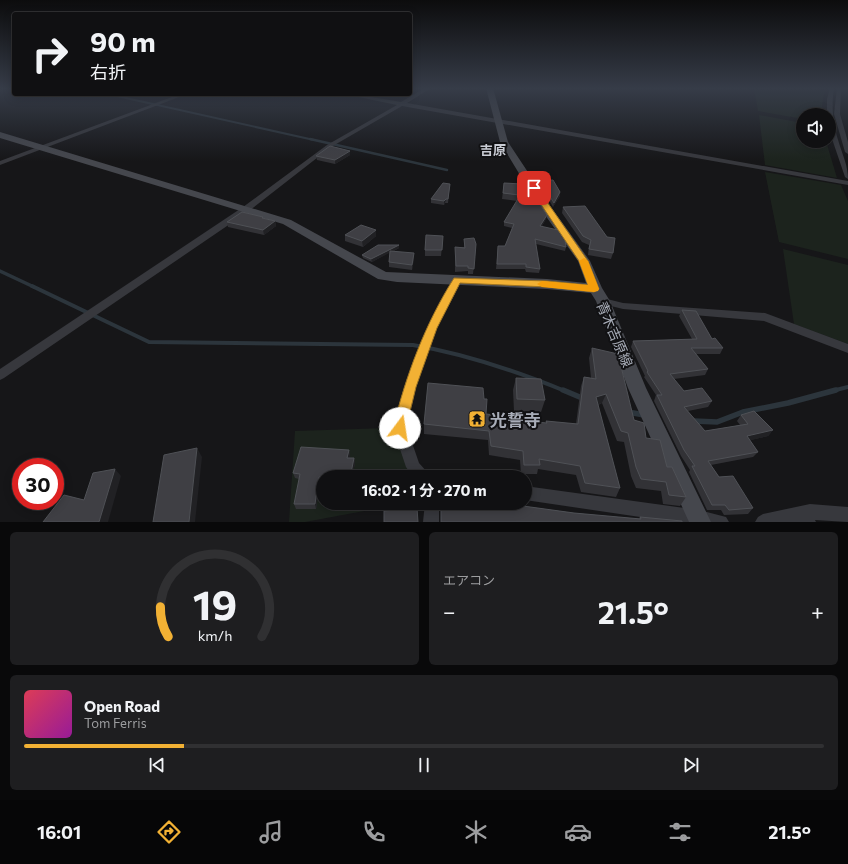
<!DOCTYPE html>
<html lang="ja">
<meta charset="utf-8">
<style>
:root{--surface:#101012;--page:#1e1e20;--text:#f1f3f6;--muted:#9c9d9f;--line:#303032;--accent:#f2b134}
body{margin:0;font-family:Commissioner,"Noto Sans JP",sans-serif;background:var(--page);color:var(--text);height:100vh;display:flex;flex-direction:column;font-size:15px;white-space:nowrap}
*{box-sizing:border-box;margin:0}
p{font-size:13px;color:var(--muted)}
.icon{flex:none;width:22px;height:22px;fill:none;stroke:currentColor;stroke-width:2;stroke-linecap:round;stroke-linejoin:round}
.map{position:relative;height:522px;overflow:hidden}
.drawer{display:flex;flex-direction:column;gap:10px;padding:10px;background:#09090a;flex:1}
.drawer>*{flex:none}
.banner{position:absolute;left:12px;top:12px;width:400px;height:84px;border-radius:4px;box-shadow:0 2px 10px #0003,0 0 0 1px var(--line);background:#101012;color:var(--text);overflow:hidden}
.controls{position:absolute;left:796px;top:108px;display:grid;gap:8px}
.controls a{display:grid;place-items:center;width:40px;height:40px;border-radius:50%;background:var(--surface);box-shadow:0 2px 10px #0003,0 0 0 1px var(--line);font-size:20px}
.speed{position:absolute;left:12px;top:458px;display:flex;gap:8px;font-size:20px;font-weight:700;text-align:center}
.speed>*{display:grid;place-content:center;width:52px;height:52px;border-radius:50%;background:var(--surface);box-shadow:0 2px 10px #0003,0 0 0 1px var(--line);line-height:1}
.speed .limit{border:6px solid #d22;background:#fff;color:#111}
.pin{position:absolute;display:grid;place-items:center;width:34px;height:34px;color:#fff;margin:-17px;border-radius:8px;box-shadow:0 2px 6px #0006}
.me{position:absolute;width:44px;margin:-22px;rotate:14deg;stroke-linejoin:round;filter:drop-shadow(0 0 3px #0008)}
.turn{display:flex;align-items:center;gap:14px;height:84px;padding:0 12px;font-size:18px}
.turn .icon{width:52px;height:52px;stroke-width:2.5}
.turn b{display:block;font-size:28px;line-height:34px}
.big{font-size:30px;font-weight:700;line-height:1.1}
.drawer .widget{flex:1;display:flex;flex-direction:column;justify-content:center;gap:6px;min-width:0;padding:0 14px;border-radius:6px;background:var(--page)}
.drawer .dial{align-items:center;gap:0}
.dial svg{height:104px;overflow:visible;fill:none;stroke:var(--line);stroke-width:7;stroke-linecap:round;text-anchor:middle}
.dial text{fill:var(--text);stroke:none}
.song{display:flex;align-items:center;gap:12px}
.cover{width:48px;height:48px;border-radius:6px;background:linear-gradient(135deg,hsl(350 70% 55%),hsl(300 70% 35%))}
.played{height:4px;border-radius:2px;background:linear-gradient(90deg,var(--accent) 20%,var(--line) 20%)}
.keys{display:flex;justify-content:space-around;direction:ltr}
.heat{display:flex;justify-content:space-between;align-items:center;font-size:22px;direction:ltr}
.drawer .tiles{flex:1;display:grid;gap:10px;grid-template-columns:1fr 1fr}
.widget:last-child{grid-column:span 2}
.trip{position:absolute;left:316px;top:470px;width:216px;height:40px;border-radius:20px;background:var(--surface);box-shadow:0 2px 10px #0003,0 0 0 1px var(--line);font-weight:700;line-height:40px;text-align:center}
.menu{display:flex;height:64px;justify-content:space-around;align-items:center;background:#060607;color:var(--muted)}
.menu .icon{width:28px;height:28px}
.menu .selected{color:var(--accent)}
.menu b{font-size:18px;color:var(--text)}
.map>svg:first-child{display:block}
.green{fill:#1c231d}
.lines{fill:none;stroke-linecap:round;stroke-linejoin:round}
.stream-far4{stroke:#2c353c;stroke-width:2}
.stream-far3{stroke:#2c353c;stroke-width:2.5}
.stream-far2{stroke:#2c353c;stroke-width:3.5}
.stream-far1{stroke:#2c353c;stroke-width:4}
.stream{stroke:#2c353c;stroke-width:5.5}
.street{fill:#37383d;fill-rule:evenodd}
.secondary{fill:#45474d;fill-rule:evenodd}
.wall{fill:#323236}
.shaded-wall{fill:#212124}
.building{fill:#3f3f44;stroke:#4f5156}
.route{fill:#f2b134;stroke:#9d7322}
.slow{fill:#f59e0b}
.labels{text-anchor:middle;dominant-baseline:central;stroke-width:4;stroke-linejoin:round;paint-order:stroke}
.far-neighbourhood-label{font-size:13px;font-weight:bold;fill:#c9ccd4;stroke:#111113}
.street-label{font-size:14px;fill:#a8adb8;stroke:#111113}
.near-poi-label{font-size:17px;font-weight:bold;fill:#a8adb8;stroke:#111113;text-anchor:start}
</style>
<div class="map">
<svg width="848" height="522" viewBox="0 0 848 522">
<rect width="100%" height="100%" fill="#161618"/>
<g class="green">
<path d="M754 88H804L824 91 821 115H803V119L758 111Z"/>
<path d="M759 115 803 123V141H826L837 178 765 165Z"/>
<path d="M765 172 841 185 848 201V259L779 242Z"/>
<path d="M783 249 848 265V344L794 324Z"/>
<path d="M388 428 395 429 409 472 408 477H323V503H402V504L305 522H289L295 431Z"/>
</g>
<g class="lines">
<path class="stream-far4" d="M108 94 314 140"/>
<path class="stream-far3" d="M310 139 447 170"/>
<path class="stream-far2" d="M0 271 34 287"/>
<g class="stream-far1">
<path d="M32 286 149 342 413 345C466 354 516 371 565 391"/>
<path d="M832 391 848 387"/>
</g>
<g class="stream">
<path d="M563 390 582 398"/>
<path d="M628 412 644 415"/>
<path d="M694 421 717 422 743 412 788 403 836 390"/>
</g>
<g class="street">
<path d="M425 88H431L407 103 848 181V185L402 106 331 147 249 211 4 378 0 380V369L243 207 327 145 397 105 344 94H354L401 102Z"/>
<path d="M830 88H834C831 107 833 125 839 143 843 156 848 166 848 179L845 177 830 133 829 115H827V99Z"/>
<path d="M837 88H841L840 114 848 142V154L845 152 834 114Z"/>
<path d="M180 94H187L0 165V161Z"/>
<path d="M457 277 462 280 437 328 416 387 407 428 419 463 427 472 429 477H413L406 467 393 428 404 387 427 328 452 280Z"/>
<path d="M603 298 623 303 765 313 848 344V353L764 321 623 309 599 303 598 301 599 299Z"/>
<path d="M525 486 699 510 726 517 729 522H674L525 500Z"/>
<path d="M425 503H439V522H423Z"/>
<path d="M810 504 848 507V522L815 520 816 522H755L758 517 763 514Z"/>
</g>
<path class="secondary" d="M486 88H493L508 142 551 207 590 261 602 288 610 301 646 388 711 522H689L628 388 596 301 591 293 547 289 397 282 378 279 283 224 0 138V132L291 220 386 272 547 279 586 283 578 261 540 208 500 142Z"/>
</g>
<g class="wall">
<path d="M350 155 335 164 317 160 316 156Z"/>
<path d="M540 181 560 192V196L553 207 540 185Z"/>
<path d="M504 183 521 190 519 197 547 215 546 219 542 226 566 247 565 251 536 244 540 269 539 273 526 272 525 269H496L498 246H505L512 228 504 226V222L517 201 502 199Z"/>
<path d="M450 184 448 203H445L444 205 431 203V199Z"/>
<path d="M563 207 613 253 611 259 588 255 589 245 582 242 562 213Z"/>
<path d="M263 217V219L275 221 276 226 264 235 228 227 227 222Z"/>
<path d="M376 230V236L363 247 345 241V235Z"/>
<path d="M443 236 441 256H425V250Z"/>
<path d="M464 239 476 244 473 274H468V271L455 272V247H464Z"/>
<path d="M399 245V248L392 252 414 258 412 270 389 267V262L390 252 372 262 363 258 362 255Z"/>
<path d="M682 310 712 339 723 348 720 354H696L708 369 705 375 674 379 684 391 712 401 708 407 688 411 705 431 740 425 737 421 741 415 773 430 768 436 750 440 758 452 753 457 711 465 719 477 753 508 748 514 724 515 721 510H707L689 472 690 470 681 456 654 401 656 395 644 377 645 376 631 347 633 341 692 339 679 316Z"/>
<path d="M592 348 634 420 646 438 667 467 686 497 680 506 663 504 661 491 636 488 631 476 624 442 617 441 602 403 598 405 620 488 616 497 581 492 576 475 538 469 537 474H521L520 460 489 455 488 440 424 434V424L486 414 524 421 546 423V421L576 424 581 386 584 377 591 378 589 358Z"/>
<path d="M516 378 545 400 541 412 514 411 513 390Z"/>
<path d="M349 450 350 456 349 458H354L355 463 352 477H323V483L320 482 316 509H296L294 504 299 479 295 478 293 473Z"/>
<path d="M492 503H514L523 506 574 513 639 519 640 517 682 522H441V508H492Z"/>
</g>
<g class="shaded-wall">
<path d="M350 151V155L335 164V160Z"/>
<path d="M560 192V196L553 207 554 203Z"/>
<path d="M446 199 445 203 444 205V201Z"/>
<path d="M547 215 546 219 540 230V226Z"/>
<path d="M275 221 276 226 264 235 263 230Z"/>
<path d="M376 230V236L363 247 362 241Z"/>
<path d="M399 245V248L372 262 371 259Z"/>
<path d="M414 253V258L412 270V265Z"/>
<path d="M606 394 602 403 593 406 596 397Z"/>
<path d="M773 430 768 436 743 442 747 436Z"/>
<path d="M197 448 202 457 195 522H189Z"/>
<path d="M349 450 350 456 349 464 347 458Z"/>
<path d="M354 458 355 463 352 477 351 473Z"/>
<path d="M115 469 121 476 108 522H99Z"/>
<path d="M345 473 346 477H343Z"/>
<path d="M319 477 320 482 316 509 315 504Z"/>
</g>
<g class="building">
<path d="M330 146 350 151 335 160 316 156Z"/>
<path d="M553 180 560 192 554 203 540 181Z"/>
<path d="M443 183 450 184 448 199H446L444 201 431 199Z"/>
<path d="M504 183 522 184 519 195 503 193Z"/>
<path d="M522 192 537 200 547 215 540 226 558 230 565 240 566 247 535 239 540 269 526 267V264H497L498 246H505L514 224 504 222Z"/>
<path d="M585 206 607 237 615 238 613 253 589 249 591 240 583 236 563 207Z"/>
<path d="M242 212 263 217 262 218 275 221 263 230 227 222Z"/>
<path d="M361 225 376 230 362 241 345 235Z"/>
<path d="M426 235 443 236 442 250H425Z"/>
<path d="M474 238 476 244 474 269 468 268V266H456L455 247 465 248 464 239Z"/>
<path d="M378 245H399L371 259 362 255Z"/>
<path d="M390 251 414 253 412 265 389 262Z"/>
<path d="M682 310 696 311 712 339 715 338 723 348H691L708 369 670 374 684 391 702 388 712 401 684 407 705 431 748 424 741 415 754 411 773 430 747 436 758 452 708 461 719 477 733 476 753 508 729 510 725 505H712L692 466H695L684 450 657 395H662L647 372 648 371 633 341 697 339Z"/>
<path d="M592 348 618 354 634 420 644 423 646 438 660 440 667 467H672L686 497 669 495 666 482 641 479 636 467 628 433 621 431 606 394 596 397 620 488 585 483 580 466 539 459 540 465H524L523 451 491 446 489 431 424 424 428 383 483 388 484 399H487L486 414 524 418V421L547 423 546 421 578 424 584 377 596 379Z"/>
<path d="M516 378 541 379 545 400 517 399Z"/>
<path d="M301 447 349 450 347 458H354L351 473H345L343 477H319L315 504H294L300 474 293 473Z"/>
<path d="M197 448 189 522H153L164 455Z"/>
<path d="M115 469 99 522H43L64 495 84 500 93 473Z"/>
<path d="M493 503H514L523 504V506L574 513 641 519 640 517 682 521V522H441V508H494Z"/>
<path d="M417 508 418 522H384V511Z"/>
</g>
<linearGradient id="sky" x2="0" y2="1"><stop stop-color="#0c0c0d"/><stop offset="0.55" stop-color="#363c48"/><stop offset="1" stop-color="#363c48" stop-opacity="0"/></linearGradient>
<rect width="848" height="161" fill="url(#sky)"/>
<path class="route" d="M531 186H536L588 261 599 289 594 292 547 287 460 283 437 328 416 387 406 428 404 432 400 434 395 432 393 428C406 375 425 324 454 278L547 281 588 285 579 261 530 188Z"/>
<path class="slow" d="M584 258 588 261 599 289 598 291 594 292 542 287 537 284 542 281 588 285 579 261Z"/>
<defs>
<g id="temple-square" transform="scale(0.9)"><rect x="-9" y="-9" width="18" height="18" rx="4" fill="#f2b134" stroke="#111113"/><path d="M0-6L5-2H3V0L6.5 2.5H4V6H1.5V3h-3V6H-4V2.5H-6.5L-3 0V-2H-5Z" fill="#111"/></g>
</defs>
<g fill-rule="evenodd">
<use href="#temple-square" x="477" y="419"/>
</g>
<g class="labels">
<g class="far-neighbourhood-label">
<text x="493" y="150">吉原</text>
</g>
<g class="street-label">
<text transform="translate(615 334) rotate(67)">青木吉原線</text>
</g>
<g class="near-poi-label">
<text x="490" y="419">光誓寺</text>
</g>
</g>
</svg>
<div class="controls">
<a><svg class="icon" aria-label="sound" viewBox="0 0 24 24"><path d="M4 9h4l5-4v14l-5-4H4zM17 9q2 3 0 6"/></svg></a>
</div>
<div class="speed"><div class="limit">30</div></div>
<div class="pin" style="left:534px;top:188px;background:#d93025"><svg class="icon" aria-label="arrive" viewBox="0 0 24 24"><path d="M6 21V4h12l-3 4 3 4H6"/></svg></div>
<svg class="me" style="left:400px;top:428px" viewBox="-20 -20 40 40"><circle r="19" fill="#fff"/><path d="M0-13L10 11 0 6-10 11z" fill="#f2b134"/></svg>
<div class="trip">16:02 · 1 分 · 270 m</div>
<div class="banner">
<div class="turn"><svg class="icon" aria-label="right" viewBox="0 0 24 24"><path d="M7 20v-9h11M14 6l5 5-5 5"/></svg><div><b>90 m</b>右折</div></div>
</div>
</div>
<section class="drawer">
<div class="tiles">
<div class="widget dial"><svg viewBox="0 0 100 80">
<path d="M14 69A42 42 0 1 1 86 69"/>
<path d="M14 69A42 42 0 0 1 8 46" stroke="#f2b134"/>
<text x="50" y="56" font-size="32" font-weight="700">19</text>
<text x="50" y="72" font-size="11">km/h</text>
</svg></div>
<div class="widget"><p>エアコン</p>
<div class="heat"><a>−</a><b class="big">21.5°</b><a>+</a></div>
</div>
<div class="widget">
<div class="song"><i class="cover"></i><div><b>Open Road</b><p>Tom Ferris</p></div></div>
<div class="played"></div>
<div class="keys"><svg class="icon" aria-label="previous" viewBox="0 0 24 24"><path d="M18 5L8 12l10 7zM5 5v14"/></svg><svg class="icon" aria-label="pause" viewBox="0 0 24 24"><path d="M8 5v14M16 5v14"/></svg><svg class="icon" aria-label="next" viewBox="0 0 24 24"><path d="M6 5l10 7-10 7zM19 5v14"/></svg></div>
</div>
</div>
</section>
<nav class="menu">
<b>16:01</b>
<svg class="icon selected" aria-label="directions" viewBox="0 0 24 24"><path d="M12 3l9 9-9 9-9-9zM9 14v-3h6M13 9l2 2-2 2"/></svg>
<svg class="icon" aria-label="music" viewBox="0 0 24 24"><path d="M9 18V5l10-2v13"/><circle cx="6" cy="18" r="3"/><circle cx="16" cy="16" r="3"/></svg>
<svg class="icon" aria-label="phone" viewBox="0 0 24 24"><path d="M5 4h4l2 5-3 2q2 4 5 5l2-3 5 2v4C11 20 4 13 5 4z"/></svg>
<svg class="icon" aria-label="climate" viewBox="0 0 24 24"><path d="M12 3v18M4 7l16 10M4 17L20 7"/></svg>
<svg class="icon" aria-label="car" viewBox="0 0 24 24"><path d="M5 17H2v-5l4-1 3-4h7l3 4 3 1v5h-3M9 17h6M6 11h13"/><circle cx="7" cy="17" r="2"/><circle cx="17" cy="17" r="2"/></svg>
<svg class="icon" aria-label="filters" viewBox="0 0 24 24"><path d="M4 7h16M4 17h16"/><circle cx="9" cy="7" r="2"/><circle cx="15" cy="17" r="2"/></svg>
<b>21.5°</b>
</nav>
